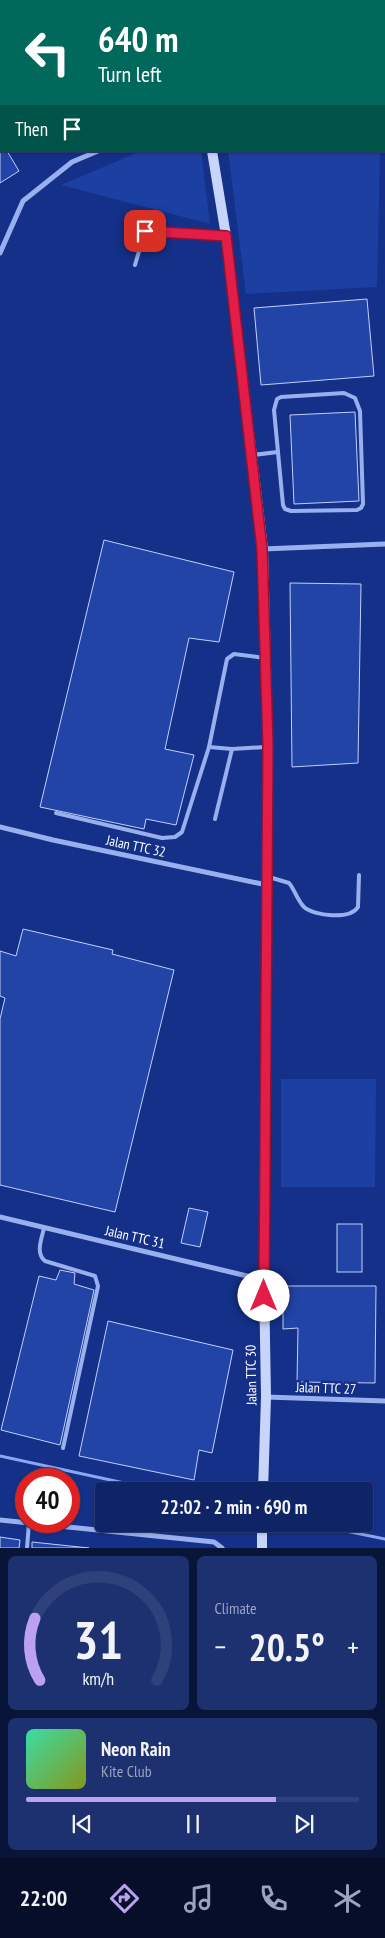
<!DOCTYPE html>
<meta charset="utf-8">
<style>
:root{--surface:#0f2466;--page:#1d306f;--text:#f1f3f6;--muted:#9ba4bf;--line:#2f417a;--accent:#bca0f2}
body{margin:0;font-family:"PT Sans Narrow",sans-serif;background:var(--page);color:var(--text);height:100vh;display:flex;flex-direction:column;font-size:19px;white-space:nowrap}
*{box-sizing:border-box;margin:0}
p{font-size:16px;color:var(--muted)}
.icon{flex:none;width:28px;height:28px;fill:none;stroke:currentColor;stroke-width:2;stroke-linecap:round;stroke-linejoin:round}
.map{position:relative;height:1548px;overflow:hidden}
.side{display:flex;flex-direction:column;gap:8px;padding:8px;background:#081438;flex:1}
.side>*{flex:none}
.top-card{position:absolute;left:0px;top:0px;width:385px;height:152px;box-shadow:0 1px 4px #0004,0 0 0 1px var(--line);background:#00695c;color:#fff;overflow:hidden}
.speed{position:absolute;left:15px;top:1468px;display:flex;gap:10px;font-size:25px;font-weight:700;text-align:center}
.speed>*{display:grid;place-content:center;width:65px;height:65px;border-radius:50%;background:var(--surface);box-shadow:0 1px 4px #0004,0 0 0 1px var(--line);line-height:1}
.speed .limit{border:8px solid #d22;background:#fff;color:#111}
.pin{position:absolute;display:grid;place-items:center;width:42px;height:42px;color:#fff;margin:-21px;border-radius:10px;box-shadow:0 2px 8px #0006}
.me{position:absolute;width:55px;margin:-28px;rotate:0deg;stroke-linejoin:round;filter:drop-shadow(0 0 4px #0008)}
.turn{display:flex;align-items:center;gap:18px;height:105px;padding:0 15px;font-size:22px}
.turn .icon{width:65px;height:65px;stroke-width:2.5}
.turn b{display:block;font-size:35px;line-height:42px}
.then{display:flex;align-items:center;height:48px;padding:0 15px;background:#0003;gap:10px;font-size:19px}
.big{font-size:38px;font-weight:800;line-height:1.1}
.side .widget{flex:1;display:flex;flex-direction:column;justify-content:center;gap:8px;min-width:0;padding:0 18px;border-radius:8px;background:var(--page)}
.side .dial{align-items:center;gap:0}
.dial svg{height:130px;overflow:visible;fill:none;stroke:var(--line);stroke-width:7;stroke-linecap:round;text-anchor:middle}
.dial text{fill:var(--text);stroke:none}
.song{display:flex;align-items:center;gap:15px}
.cover{width:60px;height:60px;border-radius:8px;background:linear-gradient(135deg,hsl(160 70% 55%),hsl(70 70% 35%))}
.played{height:5px;border-radius:2px;background:linear-gradient(90deg,var(--accent) 75%,var(--line) 75%)}
.keys{display:flex;justify-content:space-around;direction:ltr}
.heat{display:flex;justify-content:space-between;align-items:center;font-size:28px;direction:ltr}
.side .tiles{flex:1;display:grid;gap:8px;grid-template-columns:1fr 1fr}
.widget:last-child{grid-column:span 2}
.trip{position:absolute;left:95px;top:1482px;width:278px;height:50px;border-radius:5px;background:var(--surface);box-shadow:0 1px 4px #0004,0 0 0 1px var(--line);font-weight:800;line-height:50px;text-align:center}
.dock{display:flex;height:80px;justify-content:space-around;align-items:center;background:#060e29;color:var(--muted)}
.dock .icon{width:35px;height:35px}
.dock .selected{color:var(--accent)}
.dock b{font-size:22px;color:var(--text)}
.map>svg:first-child{display:block}
.green{fill:#1c3fa2}
.lines{fill:none;stroke-linecap:round;stroke-linejoin:round}
.stream{stroke:#8ba7f2;stroke-width:3}
.building{fill:#2244a7;stroke:#c0cffb}
.lane{stroke:#99b0ef;stroke-width:4}
.street{stroke:#99b0ef;stroke-width:5}
.secondary{stroke:#c7d4fb;stroke-width:10}
.route-casing{stroke:#92132f;stroke-width:12}
.route{stroke:#e11d48;stroke-width:9}
.labels{text-anchor:middle;dominant-baseline:central;stroke-width:5;stroke-linejoin:round;paint-order:stroke}
.street-label{font-size:14px;fill:#fff;stroke:#143088}
</style>
<div class="map">
<svg width="385" height="1548" viewBox="0 0 385 1548">
<rect width="100%" height="100%" fill="#143088"/>
<g class="green">
<path d="M141 151H201L210 224 61 185Z"/>
<path d="M228 151H380L377 287 246 294Z"/>
<path d="M281 1079H376L375 1187H281Z"/>
</g>
<g class="lines">
<g class="stream">
<path d="M0 1456 161 1491"/>
<path d="M312 1524 385 1539"/>
</g>
</g>
<g class="building">
<path d="M0 139 1 151H7L19 171 0 183Z"/>
<path d="M367 299 374 376 261 385 254 308Z"/>
<path d="M355 412 359 501 294 504 290 415Z"/>
<path d="M104 540 234 572 219 642 189 638 165 749 194 755 176 825 146 819 144 829 40 807Z"/>
<path d="M290 583 361 584 358 763 292 767Z"/>
<path d="M23 929 113 950 112 954 174 970 115 1212 0 1185V1019L5 998 0 996V951L16 956Z"/>
<path d="M189 1208 208 1212 200 1247 181 1243Z"/>
<rect x="337" y="1224" width="25" height="48"/>
<path d="M60 1270 75 1273 74 1284 94 1290 60 1445 1 1430 39 1276 56 1280Z"/>
<path d="M283 1286H376L375 1383 297 1382 298 1328 283 1329Z"/>
<path d="M108 1321 233 1350 212 1453 199 1450 194 1480 79 1456Z"/>
<path d="M0 1537 20 1540 19 1548H0Z"/>
<path d="M32 1542 89 1548H32Z"/>
</g>
<g class="lines">
<g class="lane">
<path d="M132 1 134 0"/>
<path d="M0 6 1 8"/>
<path d="M0 41 1 43"/>
<path d="M0 86 1 87"/>
<path d="M135 265 145 231 226 236"/>
<path d="M344 393 355 398 360 411 363 504 361 508 357 510 291 511 285 509 283 505 274 410 277 399 281 397Z"/>
<path d="M253 455 278 452"/>
<path d="M265 658 234 654 227 659 209 747 232 749 266 747"/>
<path d="M56 813 162 838 175 837 182 832 209 747"/>
<path d="M215 819 232 749"/>
<path d="M269 877 289 883C295 890 297 900 304 907 314 916 350 920 358 907L359 875"/>
<path d="M44 1228C42 1238 35 1253 45 1261L95 1276 98 1286 63 1448"/>
<path d="M27 1548 29 1523"/>
</g>
<g class="street">
<path d="M376 0V1"/>
<path d="M384 71 385 83"/>
<path d="M0 253 23 201 72 162 98 151"/>
<path d="M263 549 385 544"/>
<path d="M0 827 53 840 267 885"/>
<path d="M0 1217 264 1280"/>
<path d="M266 1397 385 1401"/>
<path d="M0 1520 214 1542 222 1548"/>
</g>
<g class="secondary">
<path d="M185 0 186 1"/>
<path d="M212 151 226 236 263 549 268 746 264 1280 266 1397 263 1491"/>
<path d="M262 1548V1524"/>
</g>
</g>
<g class="lines">
<g class="route-casing">
<path id="route" d="M145 231 226 236 262 549 268 746 264 1296"/>
</g>
<use href="#route" class="route"/>
</g>
<g class="labels">
<g class="street-label">
<text transform="translate(136 846) rotate(12)">Jalan TTC 32</text>
<text transform="translate(135 1237) rotate(13)">Jalan TTC 31</text>
<text transform="translate(251 1375) rotate(-91)">Jalan TTC 30</text>
<text transform="translate(326 1388) rotate(2)">Jalan TTC 27</text>
</g>
</g>
</svg>
<div class="speed"><div class="limit">40</div></div>
<div class="pin" style="left:145px;top:231px;background:#d93025"><svg class="icon" aria-label="arrive" viewBox="0 0 24 24"><path d="M6 21V4h12l-3 4 3 4H6"/></svg></div>
<svg class="me" style="left:264px;top:1296px" viewBox="-20 -20 40 40"><circle r="19" fill="#fff"/><path d="M0-13L10 11 0 6-10 11z" fill="#e11d48"/></svg>
<div class="trip">22:02 · 2 min · 690 m</div>
<div class="top-card">
<div class="turn"><svg class="icon" aria-label="left" viewBox="0 0 24 24"><path d="M17 20v-9H6M10 6l-5 5 5 5"/></svg><div><b>640 m</b>Turn left</div></div>
<div class="then">Then<svg class="icon" aria-label="arrive" viewBox="0 0 24 24"><path d="M6 21V4h12l-3 4 3 4H6"/></svg></div>
</div>
</div>
<section class="side">
<div class="tiles">
<div class="widget dial"><svg viewBox="0 0 100 80">
<path d="M14 69A42 42 0 1 1 86 69"/>
<path d="M14 69A42 42 0 0 1 11 31" stroke="#bca0f2"/>
<text x="50" y="56" font-size="32" font-weight="700">31</text>
<text x="50" y="72" font-size="11">km/h</text>
</svg></div>
<div class="widget"><p>Climate</p>
<div class="heat"><a>−</a><b class="big">20.5°</b><a>+</a></div>
</div>
<div class="widget">
<div class="song"><i class="cover"></i><div><b>Neon Rain</b><p>Kite Club</p></div></div>
<div class="played"></div>
<div class="keys"><svg class="icon" aria-label="previous" viewBox="0 0 24 24"><path d="M18 5L8 12l10 7zM5 5v14"/></svg><svg class="icon" aria-label="pause" viewBox="0 0 24 24"><path d="M8 5v14M16 5v14"/></svg><svg class="icon" aria-label="next" viewBox="0 0 24 24"><path d="M6 5l10 7-10 7zM19 5v14"/></svg></div>
</div>
</div>
</section>
<nav class="dock">
<b>22:00</b>
<svg class="icon selected" aria-label="directions" viewBox="0 0 24 24"><path d="M12 3l9 9-9 9-9-9zM9 14v-3h6M13 9l2 2-2 2"/></svg>
<svg class="icon" aria-label="music" viewBox="0 0 24 24"><path d="M9 18V5l10-2v13"/><circle cx="6" cy="18" r="3"/><circle cx="16" cy="16" r="3"/></svg>
<svg class="icon" aria-label="phone" viewBox="0 0 24 24"><path d="M5 4h4l2 5-3 2q2 4 5 5l2-3 5 2v4C11 20 4 13 5 4z"/></svg>
<svg class="icon" aria-label="climate" viewBox="0 0 24 24"><path d="M12 3v18M4 7l16 10M4 17L20 7"/></svg>
</nav>
